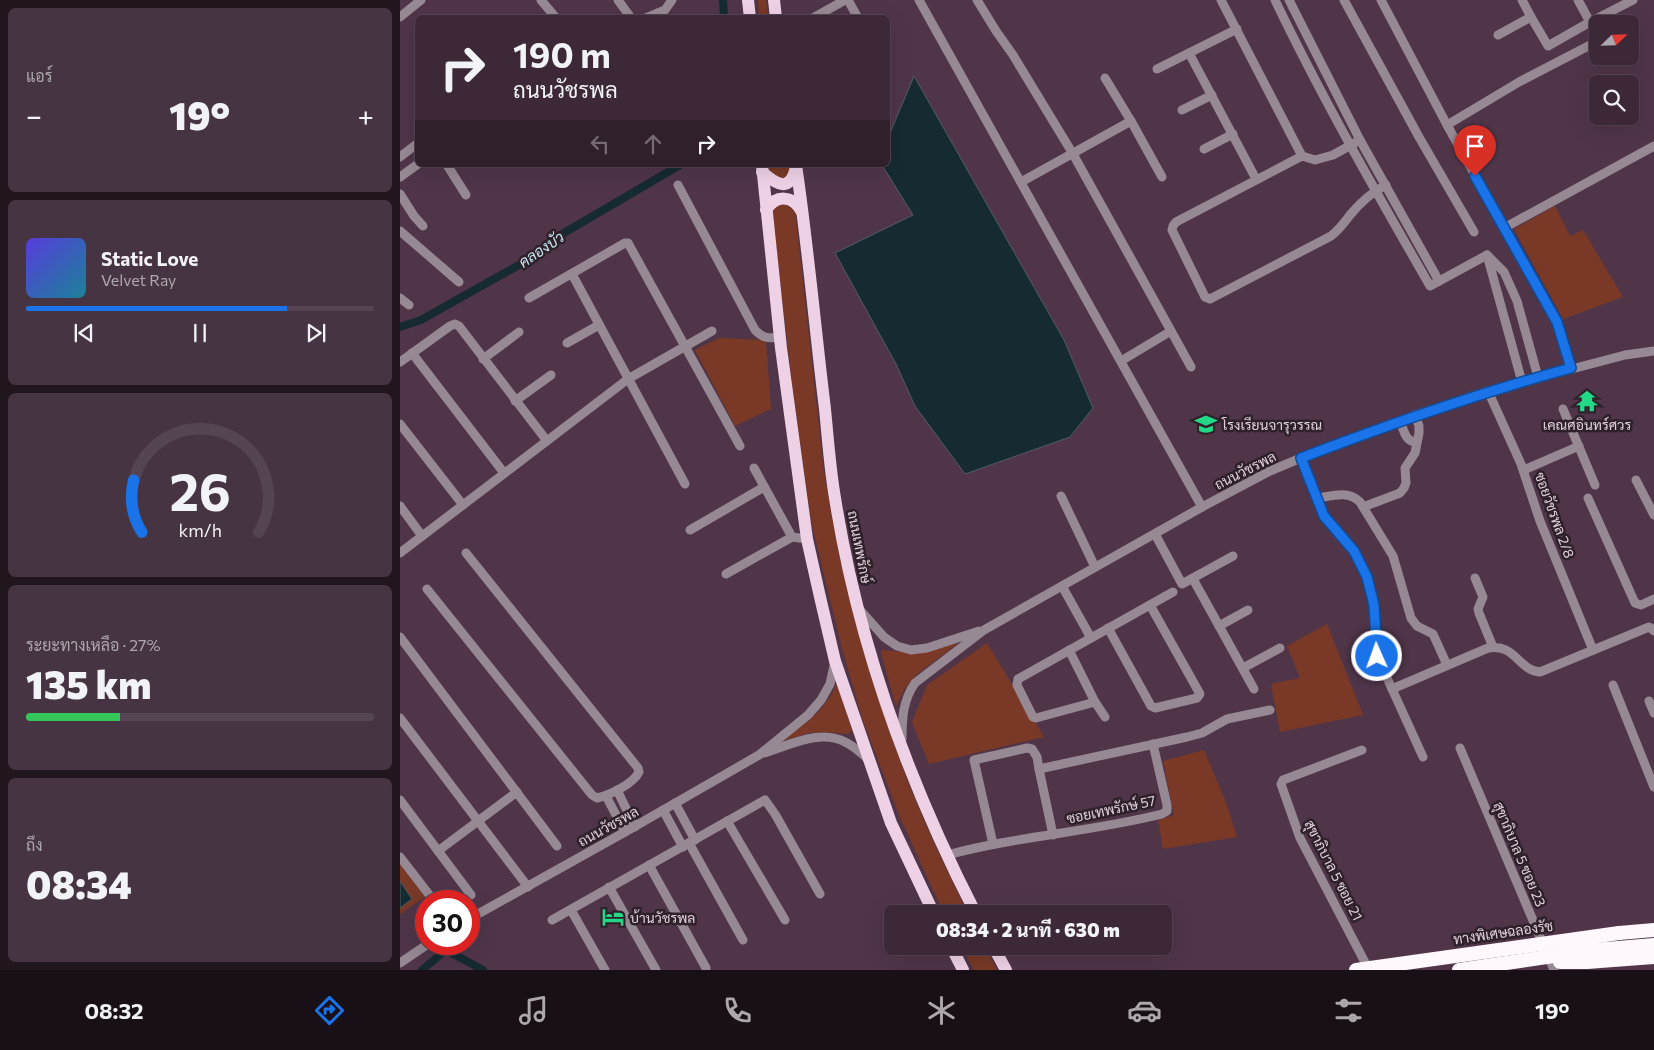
<!DOCTYPE html>
<html lang="th">
<meta charset="utf-8">
<style>
:root{--surface:#3c2837;--page:#473442;--text:#f1f3f6;--muted:#aca6ad;--line:#554452;--accent:#1a73e8}
body{margin:0;font-family:Commissioner,Sarabun,sans-serif;background:var(--page);color:var(--text);height:100vh;display:flex;flex-direction:column;font-size:19px;white-space:nowrap}
*{box-sizing:border-box;margin:0}
p{font-size:16px;color:var(--muted)}
.icon{flex:none;width:28px;height:28px;fill:none;stroke:currentColor;stroke-width:2;stroke-linecap:round;stroke-linejoin:round}
.map{position:relative;flex:1;overflow:hidden}
.drawer{display:flex;flex-direction:column;gap:8px;padding:8px;background:#21161e;width:400px}
.drawer>*{flex:none}
.banner{position:absolute;left:15px;top:15px;width:475px;height:152px;border-radius:8px;box-shadow:0 5px 20px #0002,0 0 0 1px var(--line);background:#3c2837;color:var(--text);overflow:hidden}
.needle{width:32px;rotate:67deg}
.fabs{position:absolute;left:1189px;top:15px;display:grid;gap:10px}
.fabs a{display:grid;place-items:center;width:50px;height:50px;border-radius:8px;background:var(--surface);box-shadow:0 5px 20px #0002,0 0 0 1px var(--line);font-size:25px}
.speed{position:absolute;left:15px;top:890px;display:flex;gap:10px;font-size:25px;font-weight:700;text-align:center}
.speed>*{display:grid;place-content:center;width:65px;height:65px;border-radius:50%;background:var(--surface);box-shadow:0 5px 20px #0002,0 0 0 1px var(--line);line-height:1}
.speed .limit{border:8px solid #d22;background:#fff;color:#111}
.pin{position:absolute;display:grid;place-items:center;width:42px;height:42px;color:#fff;margin:-51px -21px;border-radius:50% 50% 50% 0;rotate:-45deg;box-shadow:0 0 5px #0007}
.pin .icon{rotate:45deg}
.me{position:absolute;width:55px;margin:-28px;rotate:358deg;stroke-linejoin:round;filter:drop-shadow(0 0 4px #0008)}
.turn{display:flex;align-items:center;gap:18px;height:105px;padding:0 15px;font-size:22px}
.turn .icon{width:65px;height:65px;stroke-width:2.5}
.turn b{display:block;font-size:35px;line-height:42px}
.lanes{display:flex;align-items:center;height:48px;padding:0 15px;background:#0003;justify-content:center;gap:25px;direction:ltr}
.lanes .off{opacity:.35}
.big{font-size:38px;font-weight:800;line-height:1.1}
.drawer .widget{flex:1;display:flex;flex-direction:column;justify-content:center;gap:8px;min-width:0;padding:0 18px;border-radius:8px;background:var(--page)}
.drawer .dial{align-items:center;gap:0}
.dial svg{height:130px;overflow:visible;fill:none;stroke:var(--line);stroke-width:7;stroke-linecap:round;text-anchor:middle}
.dial text{fill:var(--text);stroke:none}
.song{display:flex;align-items:center;gap:15px}
.cover{width:60px;height:60px;border-radius:8px;background:linear-gradient(135deg,hsl(250 70% 55%),hsl(190 70% 35%))}
.played{height:5px;border-radius:2px;background:linear-gradient(90deg,var(--accent) 75%,var(--line) 75%)}
.keys{display:flex;justify-content:space-around;direction:ltr}
.heat{display:flex;justify-content:space-between;align-items:center;font-size:28px;direction:ltr}
.charge{height:8px;border-radius:4px;background:linear-gradient(90deg,#34c759 27%,var(--line) 0)}
.trip{position:absolute;left:484px;top:905px;width:288px;height:50px;border-radius:8px;background:var(--surface);box-shadow:0 5px 20px #0002,0 0 0 1px var(--line);font-weight:800;line-height:50px;text-align:center}
.dock{display:flex;height:80px;justify-content:space-around;align-items:center;background:#181016;color:var(--muted)}
.dock .icon{width:35px;height:35px}
.dock .on{color:var(--accent)}
.dock b{font-size:22px;color:var(--text)}
main{display:flex;flex:1;min-height:0}
.map>svg:first-child{display:block}
.green{fill:#793926}
.water{fill:#152b31;stroke:#525c64}
.lines{fill:none;stroke-linecap:round;stroke-linejoin:round}
.canal{stroke:#152b31;stroke-width:8}
.minor{stroke:#978993;stroke-width:9}
.major{stroke:#efd1e6;stroke-width:12}
.highway{stroke:#fef7fc;stroke-width:14}
.highway-bridge{stroke:#fef7fc;stroke-width:14}
.route-casing{stroke:#114b97;stroke-width:12}
.route{stroke:#1a73e8;stroke-width:9}
.labels{text-anchor:middle;dominant-baseline:central;stroke-width:5;stroke-linejoin:round;paint-order:stroke}
.poi-label{font-size:14px;fill:#e1cfdb;stroke:#2e212a;text-anchor:start}
.street-label{font-size:14px;fill:#e1cfdb;stroke:#2e212a}
.water-label{font-size:15px;font-style:italic;fill:#c7e7f0;stroke:#2e212a}
</style>
<main>
<section class="drawer">
<div class="widget"><p>แอร์</p>
<div class="heat"><a>−</a><b class="big">19°</b><a>+</a></div>
</div>
<div class="widget">
<div class="song"><i class="cover"></i><div><b>Static Love</b><p>Velvet Ray</p></div></div>
<div class="played"></div>
<div class="keys"><svg class="icon" aria-label="previous" viewBox="0 0 24 24"><path d="M18 5L8 12l10 7zM5 5v14"/></svg><svg class="icon" aria-label="pause" viewBox="0 0 24 24"><path d="M8 5v14M16 5v14"/></svg><svg class="icon" aria-label="next" viewBox="0 0 24 24"><path d="M6 5l10 7-10 7zM19 5v14"/></svg></div>
</div>
<div class="widget dial"><svg viewBox="0 0 100 80">
<path d="M14 69A42 42 0 1 1 86 69"/>
<path d="M14 69A42 42 0 0 1 9 37" stroke="#1a73e8"/>
<text x="50" y="56" font-size="32" font-weight="700">26</text>
<text x="50" y="72" font-size="11">km/h</text>
</svg></div>
<div class="widget"><p>ระยะทางเหลือ · 27%</p><b class="big">135 km</b><div class="charge"></div></div>
<div class="widget"><p>ถึง</p><b class="big">08:34</b></div>
</section>
<div class="map">
<svg width="1254" height="970" viewBox="0 0 1254 970">
<rect width="100%" height="100%" fill="#503549"/>
<g class="green">
<path d="M358 0H366L368 17H359Z"/>
<path d="M368 165H390L391 169 385 180 369 172Z"/>
<path d="M381 202 395 210 423 463 429 501 489 730 512 792 535 845 568 914H544L499 815 462 718 442 648 427 587 411 520 393 392 372 210Z"/>
<path d="M1155 206 1170 236 1183 230 1223 297 1163 319 1114 229Z"/>
<path d="M319 338 366 340 371 409 335 426 295 350Z"/>
<path d="M927 624 963 715 880 732 871 684 900 678 887 646Z"/>
<path d="M557 643 556 645 516 675 505 688 496 706 481 653 482 650 516 653Z"/>
<path d="M587 643 644 737 529 764 512 722 527 685Z"/>
<path d="M437 683 452 730 448 734 423 732 409 733 386 740 387 737C410 720 425 710 437 683Z"/>
<path d="M804 750 827 805 837 837 763 849 758 820 774 815 763 761Z"/>
<path d="M0 864 25 897 0 914Z"/>
<path d="M561 946H585L597 970H574Z"/>
</g>
<g class="water">
<path d="M514 76 664 340 693 408 670 437 565 474 515 406 496 364 435 253 513 215 482 165H488V138Z"/>
<path d="M0 881 12 899 0 908Z"/>
</g>
<g class="lines">
<g class="canal">
<path d="M323 0 324 18"/>
<path d="M0 327 21 320 133 257 152 240 280 165"/>
<path d="M22 970 46 950 83 970"/>
</g>
<g class="minor">
<path d="M141 0 156 18"/>
<path d="M218 0 231 18"/>
<path d="M448 0 458 18"/>
<path d="M519 0 802 507"/>
<path d="M577 0 596 31 613 55 673 154 791 367"/>
<path d="M821 0 902 156"/>
<path d="M875 0C922 98 976 192 1030 286L1087 255"/>
<path d="M889 0 960 140 1039 281"/>
<path d="M944 0 1019 137 1074 232"/>
<path d="M981 0 1047 125 1157 322 1171 368"/>
<path d="M0 17 21 0"/>
<path d="M1131 17 1148 46 1190 22 1178 0"/>
<path d="M246 18 265 10 272 0"/>
<path d="M413 18 445 0"/>
<path d="M1190 22 1233 0"/>
<path d="M1098 35 1131 17 1122 0"/>
<path d="M789 53 856 179"/>
<path d="M757 69 837 29"/>
<path d="M782 110 812 95"/>
<path d="M731 121 762 177"/>
<path d="M1047 125 1119 82 1198 41"/>
<path d="M960 140 933 155 915 160 902 156 776 222 773 226 772 230 805 297 810 299 931 236C939 230 944 223 950 215 960 203 972 192 986 185"/>
<path d="M804 149 833 134"/>
<path d="M0 157 18 143"/>
<path d="M47 165 66 195"/>
<path d="M0 177 18 164"/>
<path d="M621 182 731 121 705 78"/>
<path d="M278 185 355 330C363 338 368 339 379 337"/>
<path d="M0 194 14 216 23 226"/>
<path d="M1104 228 1254 146"/>
<path d="M0 231 59 282"/>
<path d="M1087 255 1104 272 1117 301 1138 377"/>
<path d="M1087 255 1122 382"/>
<path d="M172 274 285 484"/>
<path d="M0 298 9 305"/>
<path d="M129 298 225 243H228L340 446"/>
<path d="M167 343 199 325"/>
<path d="M12 353 104 473"/>
<path d="M83 359 119 332"/>
<path d="M721 361 771 331"/>
<path d="M0 362 50 326 55 324 59 326 147 441"/>
<path d="M1088 391 1121 464 1140 521 1193 650"/>
<path d="M115 401 151 375"/>
<path d="M1163 409 1195 485"/>
<path d="M1000 421C1004 430 1005 442 1016 442"/>
<path d="M0 424 63 505"/>
<path d="M901 458 924 516 955 551 967 577 973 596 975 616 977 656 1023 757"/>
<path d="M354 468 392 537 407 539"/>
<path d="M1124 470 1179 446"/>
<path d="M1236 480 1254 515"/>
<path d="M661 496 695 567"/>
<path d="M918 498C932 496 948 490 960 502L993 556 1011 618 1017 626 1033 634 1047 665"/>
<path d="M1188 498 1235 603 1241 605 1254 599"/>
<path d="M0 506 22 536"/>
<path d="M963 507 1000 493 1004 488 1006 483 1005 468 1015 453 1019 433V426L1015 415"/>
<path d="M290 530 364 487"/>
<path d="M755 534 782 584 833 556"/>
<path d="M0 553 228 379 312 331"/>
<path d="M326 574 392 537"/>
<path d="M1075 578 1083 597 1078 609 1079 613 1093 647"/>
<path d="M793 579 854 689"/>
<path d="M662 586 691 638"/>
<path d="M27 589 192 795 197 798C210 795 233 784 239 772L238 768 66 553"/>
<path d="M460 610 484 637 497 646 511 650 527 648 579 631"/>
<path d="M819 626 848 610"/>
<path d="M708 628 751 706 755 708 797 698 800 694 750 605"/>
<path d="M0 637 157 846"/>
<path d="M669 650 695 702 705 717"/>
<path d="M843 668 880 648"/>
<path d="M1213 685 1254 787"/>
<path d="M992 689 1088 648C1115 643 1118 670 1140 672L1249 627 1251 628 1254 631"/>
<path d="M1249 701 1254 713"/>
<path d="M695 702 636 718 633 717 617 685 618 679 773 592"/>
<path d="M0 718 128 887"/>
<path d="M502 739C502 718 503 700 515 683L584 630 802 507 870 471 901 458 1015 415 1088 391 1225 355 1254 351"/>
<path d="M1060 748 1154 970"/>
<path d="M962 750 883 780 881 784 900 838 969 970"/>
<path d="M364 753C390 745 421 728 447 743 455 747 462 754 469 760"/>
<path d="M217 790 235 827"/>
<path d="M206 796 225 832"/>
<path d="M0 800 71 895"/>
<path d="M275 803 295 840"/>
<path d="M263 810 283 847"/>
<path d="M327 821 385 920"/>
<path d="M653 835 639 769 787 737 802 733 827 719 870 710"/>
<path d="M289 843 343 940"/>
<path d="M593 844 574 760 627 748 632 749 637 757 639 769"/>
<path d="M38 851 117 792"/>
<path d="M547 855C617 836 691 832 762 814L767 811V805L753 744"/>
<path d="M0 857 34 901"/>
<path d="M249 865 306 968"/>
<path d="M209 887 256 970"/>
<path d="M171 910 205 970"/>
<path d="M69 919 225 832 359 755 408 715 421 700 430 684 435 661"/>
<path d="M152 920 365 800 375 814 420 894"/>
<path d="M0 963 28 944"/>
</g>
<g class="major">
<path d="M348 0 350 18"/>
<path d="M374 0 376 18"/>
<path d="M362 165 381 348 407 539 420 597 435 661 491 823 534 914"/>
<path d="M396 165C408 246 415 328 425 409 428 439 430 469 435 498 458 643 509 784 576 914"/>
<path d="M362 172C377 185 390 193 396 167"/>
<path d="M366 210C376 194 393 195 402 212"/>
<path d="M551 946 563 970"/>
<path d="M593 946 606 970"/>
</g>
<path class="highway" d="M1219 933 1254 930"/>
<g class="highway-bridge">
<path d="M1160 962H1187L1254 957"/>
<path d="M956 970 1219 933"/>
<path d="M1059 970 1194 950 1254 945"/>
</g>
</g>
<g class="lines">
<g class="route-casing">
<path id="route" d="M977 656 974 605 967 577 954 551 924 516 901 458C990 424 1079 393 1171 368L1157 322 1075 176"/>
</g>
<use href="#route" class="route"/>
</g>
<defs>
<g id="temple-bare" transform="scale(1.725)"><path d="M0-6L5-2H3V0L6.5 2.5H4V6H1.5V3h-3V6H-4V2.5H-6.5L-3 0V-2H-5Z" fill="#23d886" stroke="#2e212a" stroke-width="2.5" paint-order="stroke"/></g>
<g id="school-bare" transform="scale(1.725)"><path d="M0-5L7-2L0 1L-7-2ZM-4 1L0 2.5L4 1V4Q0 6-4 4Z" fill="#23d886" stroke="#2e212a" stroke-width="2.5" paint-order="stroke"/></g>
<g id="hotel-bare" transform="scale(1.725)"><path d="M-6-4.5h1.5V1H6V5H4.5V3h-9V5H-6ZM-4 0a1.8 1.8 0 1 1 3.6 0ZM.5 0V-2.5h3Q6-2.5 6 0Z" fill="#23d886" stroke="#2e212a" stroke-width="2.5" paint-order="stroke"/></g>
</defs>
<g fill-rule="evenodd">
<use href="#temple-bare" x="1187" y="401"/>
<use href="#school-bare" x="806" y="424"/>
<use href="#hotel-bare" x="213" y="917"/>
</g>
<g class="labels">
<g class="poi-label">
<text x="822" y="424">โรงเรียนจารุวรรณ</text>
<text x="1187" y="424" text-anchor="middle">เคณศอินทร์ศวร</text>
<text x="230" y="917">บ้านวัชรพล</text>
</g>
<g class="street-label">
<text transform="translate(845 470) rotate(-27)">ถนนวัชรพล</text>
<text transform="translate(1155 515) rotate(70)">ซอยวัชรพล 2/8</text>
<text transform="translate(460 547) rotate(79)">ถนนเทพรักษ์</text>
<text transform="translate(711 809) rotate(-12)">ซอยเทพรักษ์ 57</text>
<text transform="translate(208 826) rotate(-29)">ถนนวัชรพล</text>
<text transform="translate(1120 854) rotate(67)">สุขาภิบาล 5 ซอย 23</text>
<text transform="translate(934 870) rotate(63)">สุขาภิบาล 5 ซอย 21</text>
<text transform="translate(1103 932) rotate(-8)">ทางพิเศษฉลองรัช</text>
</g>
<g class="water-label">
<text transform="translate(141 249) rotate(-34)">คลองบัว</text>
</g>
</g>
</svg>
<div class="fabs">
<a><svg class="needle" viewBox="-14 -14 28 28"><path d="M0-13l5 13h-10z" fill="#e53935"/><path d="M0 13l5-13h-10z" fill="#aca6ad"/></svg></a>
<a><svg class="icon" aria-label="search" viewBox="0 0 24 24"><circle cx="10" cy="10" r="6"/><path d="M15 15l6 6"/></svg></a>
</div>
<div class="speed"><div class="limit">30</div></div>
<div class="pin" style="left:1075px;top:176px;background:#d93025"><svg class="icon" aria-label="arrive" viewBox="0 0 24 24"><path d="M6 21V4h12l-3 4 3 4H6"/></svg></div>
<svg class="me" style="left:977px;top:656px" viewBox="-20 -20 40 40"><circle r="17" fill="#1a73e8" stroke="#fff" stroke-width="3"/><path d="M0-11L8 9 0 5-8 9z" fill="#fff"/></svg>
<div class="trip">08:34 · 2 นาที · 630 m</div>
<div class="banner">
<div class="turn"><svg class="icon" aria-label="right" viewBox="0 0 24 24"><path d="M7 20v-9h11M14 6l5 5-5 5"/></svg><div><b>190 m</b>ถนนวัชรพล</div></div>
<div class="lanes"><svg class="icon off" aria-label="left" viewBox="0 0 24 24"><path d="M17 20v-9H6M10 6l-5 5 5 5"/></svg><svg class="icon off" aria-label="ahead" viewBox="0 0 24 24"><path d="M12 20V5M6 11l6-6 6 6"/></svg><svg class="icon" aria-label="right" viewBox="0 0 24 24"><path d="M7 20v-9h11M14 6l5 5-5 5"/></svg></div>
</div>
</div>
</main>
<nav class="dock">
<b>08:32</b>
<svg class="icon on" aria-label="directions" viewBox="0 0 24 24"><path d="M12 3l9 9-9 9-9-9zM9 14v-3h6M13 9l2 2-2 2"/></svg>
<svg class="icon" aria-label="music" viewBox="0 0 24 24"><path d="M9 18V5l10-2v13"/><circle cx="6" cy="18" r="3"/><circle cx="16" cy="16" r="3"/></svg>
<svg class="icon" aria-label="phone" viewBox="0 0 24 24"><path d="M5 4h4l2 5-3 2q2 4 5 5l2-3 5 2v4C11 20 4 13 5 4z"/></svg>
<svg class="icon" aria-label="climate" viewBox="0 0 24 24"><path d="M12 3v18M4 7l16 10M4 17L20 7"/></svg>
<svg class="icon" aria-label="car" viewBox="0 0 24 24"><path d="M5 17H2v-5l4-1 3-4h7l3 4 3 1v5h-3M9 17h6M6 11h13"/><circle cx="7" cy="17" r="2"/><circle cx="17" cy="17" r="2"/></svg>
<svg class="icon" aria-label="filters" viewBox="0 0 24 24"><path d="M4 7h16M4 17h16"/><circle cx="9" cy="7" r="2"/><circle cx="15" cy="17" r="2"/></svg>
<b>19°</b>
</nav>
